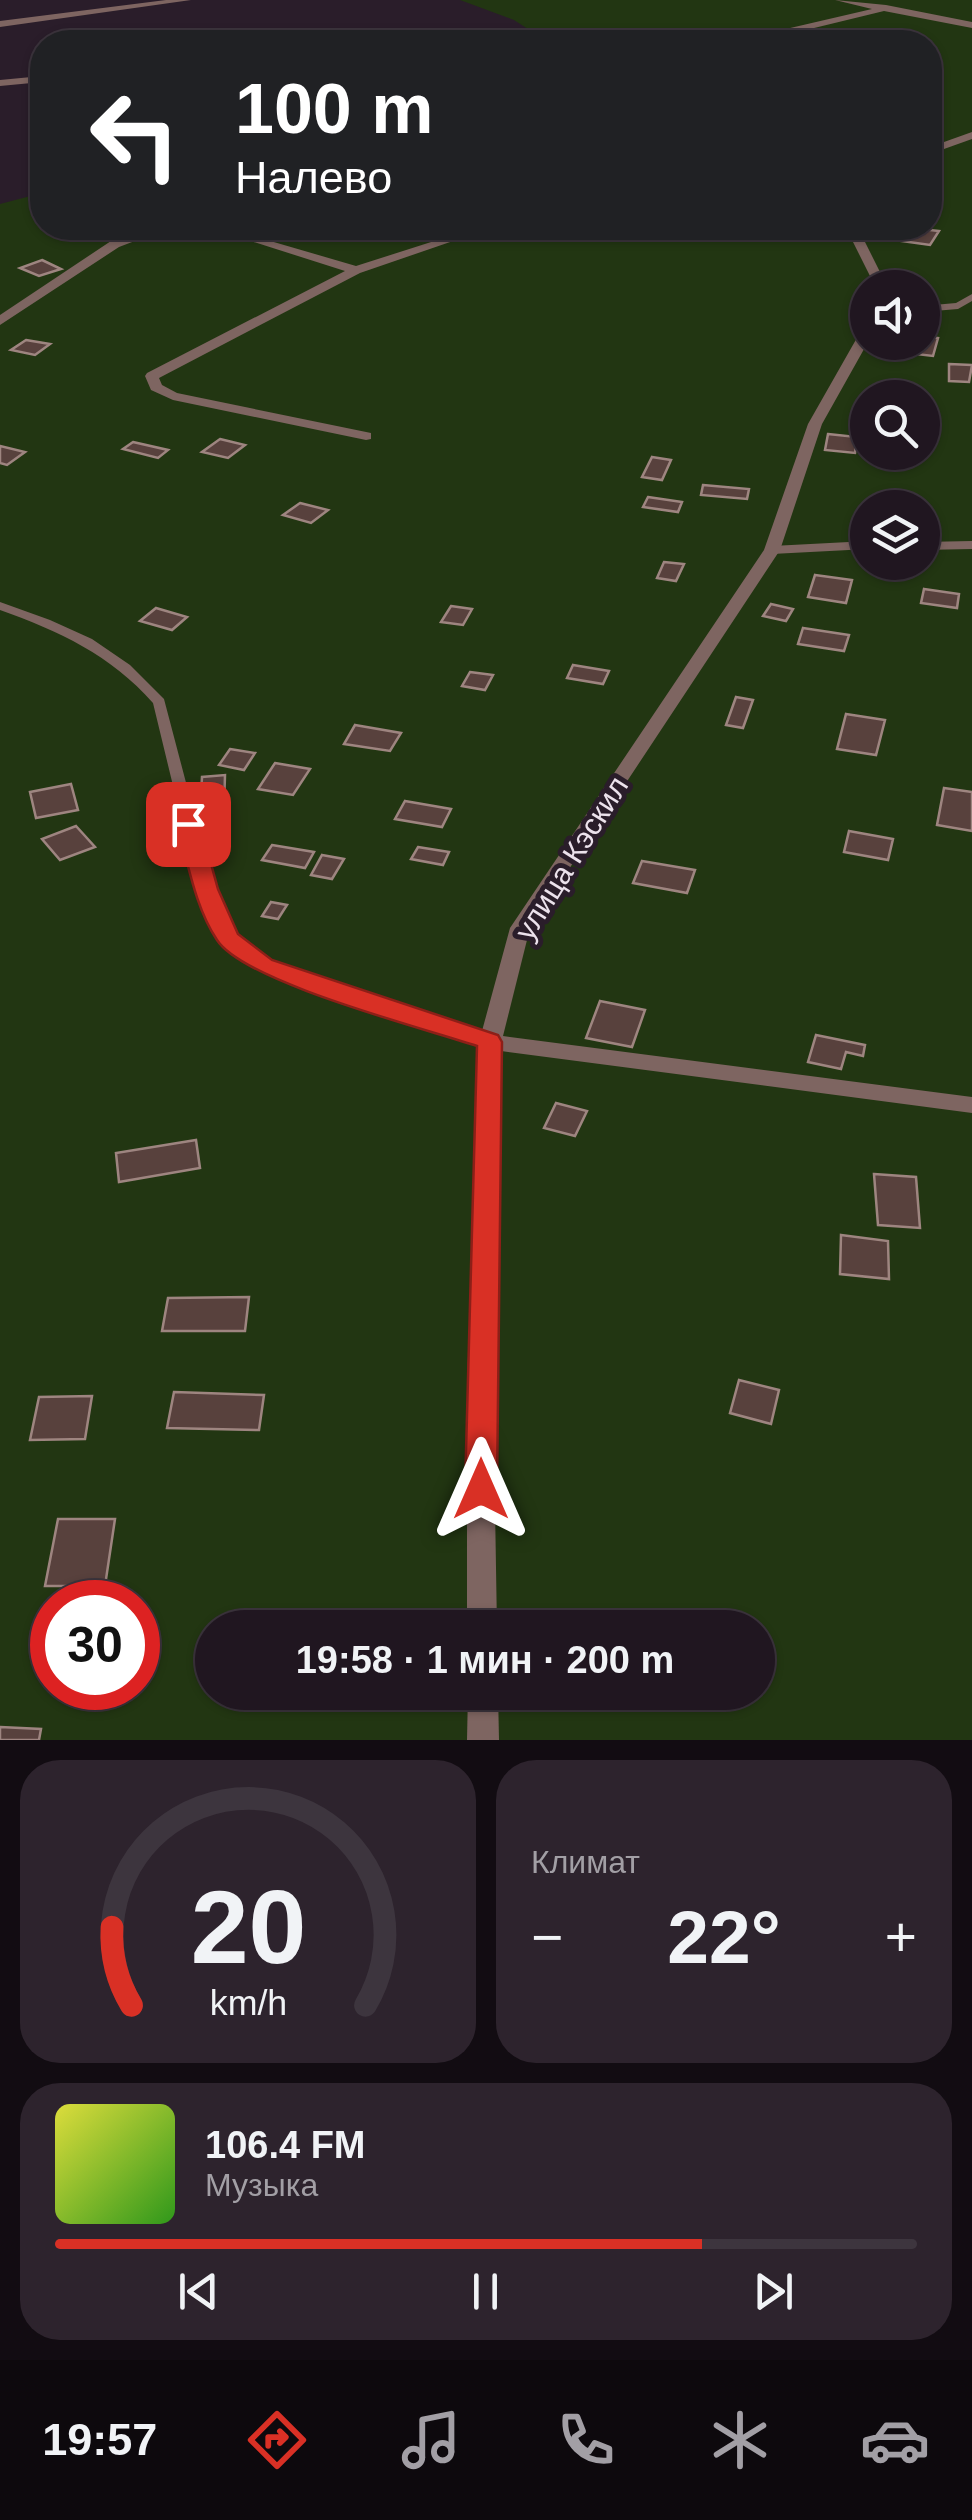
<!DOCTYPE html>
<html lang="ru">
<meta charset="utf-8">
<style>
:root{--surface:#201620;--page:#2d232d;--text:#f1f3f6;--muted:#a29fa5;--line:#3d353e;--accent:#d93025}
body{margin:0;font-family:Helvetica,sans-serif;background:var(--page);color:var(--text);height:100vh;display:flex;flex-direction:column;font-size:38px;white-space:nowrap}
*{box-sizing:border-box;margin:0}
p{font-size:32px;color:var(--muted)}
.icon{flex:none;width:55px;height:55px;fill:none;stroke:currentColor;stroke-width:2;stroke-linecap:round;stroke-linejoin:round}
.map{position:relative;height:1740px;overflow:hidden}
.drawer{display:flex;flex-direction:column;gap:20px;padding:20px;background:#120c12;flex:1}
.drawer>*{flex:none}
.banner{position:absolute;left:30px;top:30px;width:912px;height:210px;border-radius:40px;box-shadow:0 2px 8px #0004,0 0 0 2px var(--line);background:#202124;color:#fff;overflow:hidden}
.controls{position:absolute;left:850px;top:270px;display:grid;gap:20px}
.controls a{display:grid;place-items:center;width:90px;height:90px;border-radius:50%;background:var(--surface);box-shadow:0 2px 8px #0004,0 0 0 2px var(--line);font-size:50px}
.speed{position:absolute;left:30px;top:1580px;display:flex;gap:20px;font-size:50px;font-weight:700;text-align:center}
.speed>*{display:grid;place-content:center;width:130px;height:130px;border-radius:50%;background:var(--surface);box-shadow:0 2px 8px #0004,0 0 0 2px var(--line);line-height:1}
.speed .limit{border:15px solid #d22;background:#fff;color:#111}
.pin{position:absolute;display:grid;place-items:center;width:85px;height:85px;color:#fff;margin:-42px;border-radius:20px;box-shadow:0 5px 15px #0006}
.me{position:absolute;width:110px;margin:-55px;rotate:0deg;stroke-linejoin:round;filter:drop-shadow(0 0 8px #0008)}
.turn{display:flex;align-items:center;gap:35px;height:210px;padding:0 40px;font-size:45px}
.turn .icon{width:130px;height:130px;stroke-width:2.5}
.turn b{display:block;font-size:70px;line-height:85px}
.big{font-size:75px;font-weight:800;line-height:1.1}
.drawer .card{flex:1;display:flex;flex-direction:column;justify-content:center;gap:15px;min-width:0;padding:0 35px;border-radius:40px;background:var(--page)}
.drawer .dial{align-items:center;gap:0}
.dial svg{height:260px;overflow:visible;fill:none;stroke:var(--line);stroke-width:7;stroke-linecap:round;text-anchor:middle}
.dial text{fill:var(--text);stroke:none}
.song{display:flex;align-items:center;gap:30px}
.cover{width:120px;height:120px;border-radius:15px;background:linear-gradient(135deg,hsl(60 70% 55%),hsl(110 70% 35%))}
.played{height:10px;border-radius:5px;background:linear-gradient(90deg,var(--accent) 75%,var(--line) 75%)}
.keys{display:flex;justify-content:space-around;direction:ltr}
.heat{display:flex;justify-content:space-between;align-items:center;font-size:55px;direction:ltr}
.drawer .tiles{flex:1;display:grid;gap:20px;grid-template-columns:1fr 1fr}
.card:last-child{grid-column:span 2}
.trip{position:absolute;left:195px;top:1610px;width:580px;height:100px;border-radius:50px;background:var(--surface);box-shadow:0 2px 8px #0004,0 0 0 2px var(--line);font-weight:800;line-height:100px;text-align:center}
.tab-bar{display:flex;height:160px;justify-content:space-around;align-items:center;background:#0d090d;color:var(--muted)}
.tab-bar .icon{width:70px;height:70px}
.tab-bar .on{color:var(--accent)}
.tab-bar b{font-size:45px;color:var(--text)}
.map>svg:first-child{display:block}
.green{fill:#223612;fill-rule:evenodd}
.building{fill:#58413d;stroke:#9e8580;stroke-width:2.5}
.lines{fill:none;stroke-linecap:round;stroke-linejoin:round}
.lane{fill:#7e6561;fill-rule:evenodd}
.street{fill:#7e6561;fill-rule:evenodd}
.route{fill:#d93025;stroke:#8d1f18;stroke-width:2.5}
.labels{text-anchor:middle;dominant-baseline:central;stroke-width:10;stroke-linejoin:round;paint-order:stroke}
.street-label{font-size:30px;fill:#ece2ec;stroke:#2a1d2a}
</style>
<div class="map">
<svg width="972" height="1740" viewBox="0 0 972 1740">
<rect width="100%" height="100%" fill="#2a1d2a"/>
<path class="green" d="M460 0H972V1740H0V204L42 193V228H930V42H548L514 20ZM868 288H922V342H868ZM868 398H922V452H868ZM868 508H922V562H868ZM52 1602H138V1688H52ZM212 1628H758V1692H212Z"/>
<g class="building">
<path d="M911 228H912L939 231 930 245 902 241Z"/>
<path d="M42 260 61 269 39 276 20 268Z"/>
<path d="M922 336 938 338 933 356 907 353 910 342H922Z"/>
<path d="M26 340 50 344 35 355 11 350Z"/>
<path d="M949 364 972 365 969 382 949 381Z"/>
<path d="M828 434 857 437 855 453 825 450Z"/>
<path d="M220 439 245 445 228 458 202 452Z"/>
<path d="M133 442 168 450 158 458 123 449Z"/>
<path d="M0 446 25 452 7 465 0 463Z"/>
<path d="M652 457 671 460 662 480 642 477Z"/>
<path d="M703 485 749 489 747 499 701 495Z"/>
<path d="M648 497 682 502 678 512 643 507Z"/>
<path d="M300 503 328 510 311 523 283 515Z"/>
<path d="M664 562 684 564 676 581 657 578Z"/>
<path d="M815 575 852 580 846 603 808 597Z"/>
<path d="M924 589 959 594 957 608 921 603Z"/>
<path d="M771 604 793 609 786 621 763 616Z"/>
<path d="M451 606 472 609 463 625 441 622Z"/>
<path d="M156 608 187 617 172 630 140 621Z"/>
<path d="M803 628 849 635 844 651 798 644Z"/>
<path d="M573 665 609 671 603 684 567 678Z"/>
<path d="M470 672 493 675 485 690 462 686Z"/>
<path d="M736 697 753 700 743 728 726 725Z"/>
<path d="M846 714 885 720 876 755 837 749Z"/>
<path d="M355 725 401 733 390 751 344 744Z"/>
<path d="M230 749 255 753 244 770 219 765Z"/>
<path d="M275 763 310 769 293 795 258 789Z"/>
<path d="M225 775 224 810 200 811 202 777Z"/>
<path d="M71 784 78 810 36 818 30 792Z"/>
<path d="M944 788 972 792V831L937 825Z"/>
<path d="M405 801 451 809 442 827 395 819Z"/>
<path d="M76 826 95 847 60 860 42 839Z"/>
<path d="M849 831 893 839 888 860 844 852Z"/>
<path d="M272 845 314 852 305 868 262 860Z"/>
<path d="M418 847 449 852 443 865 411 859Z"/>
<path d="M322 855 344 859 332 879 311 875Z"/>
<path d="M642 861 695 870 687 893 633 883Z"/>
<path d="M271 902 287 905 278 919 262 916Z"/>
<path d="M600 1001 645 1010 632 1047 586 1038Z"/>
<path d="M816 1035 865 1045 863 1056 846 1052 841 1069 808 1062Z"/>
<path d="M556 1103 587 1111 575 1136 544 1128Z"/>
<path d="M196 1140 200 1168 119 1182 116 1153Z"/>
<path d="M874 1174 916 1177 920 1228 878 1225Z"/>
<path d="M841 1235 888 1241 889 1279 840 1274Z"/>
<path d="M249 1297 245 1331H162L168 1298Z"/>
<path d="M739 1380 779 1390 771 1424 730 1413Z"/>
<path d="M174 1392 264 1395 259 1430 167 1428Z"/>
<path d="M92 1396 85 1439 30 1440 39 1397Z"/>
<path d="M58 1519H115L105 1586H45Z"/>
<path d="M0 1727 41 1729 39 1740H0Z"/>
</g>
<g class="lines">
<g class="lane">
<path d="M972 294V301L958 309 922 312V306L956 303Z"/>
<path d="M868 541V549L772 554 766 550 772 546Z"/>
<path d="M972 541V549L922 550V542Z"/>
<path d="M0 602 50 620 92 639 130 665 164 699 214 889 235 936 269 961 496 1038 498 1042 496 1046H484L257 969 222 943 198 889 153 703C111 655 59 631 0 610Z"/>
</g>
<g class="street">
<path d="M166 0H191L0 27V21Z"/>
<path d="M835 0 886 5 972 22V28L884 11 773 38 724 42H604L609 39H700L773 32 872 9Z"/>
<path d="M42 76V82L0 86V80Z"/>
<path d="M972 132V139L930 154V147Z"/>
<path d="M153 228H169L119 247 0 325V315L111 241Z"/>
<path d="M210 228H226L356 266 475 228 488 229 360 273 159 378 162 385 177 393 371 433V439L366 440 173 400 151 390 145 376 147 373 345 271Z"/>
<path d="M851 228H862V236L888 288H876L850 236Z"/>
<path d="M868 325V342L822 424 780 550 530 928 503 1036 972 1097V1113L501 1051 493 1385 497 1628H467V1385L479 1042 510 928 764 550 808 424 862 329Z"/>
<path d="M468 1692H498L499 1740H467Z"/>
</g>
</g>
<path class="route" d="M188 818 200 824 218 889 238 934 272 960 498 1035 502 1042 497 1489 493 1499 481 1503 470 1499 465 1489 477 1046C423 1028 244 982 217 940 195 907 188 863 177 824Z"/>
<g class="labels">
<g class="street-label">
<text transform="translate(571 858) rotate(-58)">улица Кэскил</text>
</g>
</g>
</svg>
<div class="controls">
<a><svg class="icon" aria-label="sound" viewBox="0 0 24 24"><path d="M4 9h4l5-4v14l-5-4H4zM17 9q2 3 0 6"/></svg></a>
<a><svg class="icon" aria-label="search" viewBox="0 0 24 24"><circle cx="10" cy="10" r="6"/><path d="M15 15l6 6"/></svg></a>
<a><svg class="icon" aria-label="layers" viewBox="0 0 24 24"><path d="M12 4l9 5-9 5-9-5zM3 14l9 5 9-5"/></svg></a>
</div>
<div class="speed"><div class="limit">30</div></div>
<div class="pin" style="left:188px;top:824px;background:#d93025"><svg class="icon" aria-label="arrive" viewBox="0 0 24 24"><path d="M6 21V4h12l-3 4 3 4H6"/></svg></div>
<svg class="me" style="left:481px;top:1489px" viewBox="-20 -20 40 40"><path d="M0-17L14 15 0 8-14 15z" fill="#d93025" stroke="#fff" stroke-width="4"/></svg>
<div class="trip">19:58 · 1 мин · 200 m</div>
<div class="banner">
<div class="turn"><svg class="icon" aria-label="left" viewBox="0 0 24 24"><path d="M17 20v-9H6M10 6l-5 5 5 5"/></svg><div><b>100 m</b>Налево</div></div>
</div>
</div>
<section class="drawer">
<div class="tiles">
<div class="card dial"><svg viewBox="0 0 100 80">
<path d="M14 69A42 42 0 1 1 86 69"/>
<path d="M14 69A42 42 0 0 1 8 45" stroke="#d93025"/>
<text x="50" y="56" font-size="32" font-weight="700">20</text>
<text x="50" y="72" font-size="11">km/h</text>
</svg></div>
<div class="card"><p>Климат</p>
<div class="heat"><a>−</a><b class="big">22°</b><a>+</a></div>
</div>
<div class="card">
<div class="song"><i class="cover"></i><div><b>106.4 FM</b><p>Музыка</p></div></div>
<div class="played"></div>
<div class="keys"><svg class="icon" aria-label="previous" viewBox="0 0 24 24"><path d="M18 5L8 12l10 7zM5 5v14"/></svg><svg class="icon" aria-label="pause" viewBox="0 0 24 24"><path d="M8 5v14M16 5v14"/></svg><svg class="icon" aria-label="next" viewBox="0 0 24 24"><path d="M6 5l10 7-10 7zM19 5v14"/></svg></div>
</div>
</div>
</section>
<nav class="tab-bar">
<b>19:57</b>
<svg class="icon on" aria-label="directions" viewBox="0 0 24 24"><path d="M12 3l9 9-9 9-9-9zM9 14v-3h6M13 9l2 2-2 2"/></svg>
<svg class="icon" aria-label="music" viewBox="0 0 24 24"><path d="M9 18V5l10-2v13"/><circle cx="6" cy="18" r="3"/><circle cx="16" cy="16" r="3"/></svg>
<svg class="icon" aria-label="phone" viewBox="0 0 24 24"><path d="M5 4h4l2 5-3 2q2 4 5 5l2-3 5 2v4C11 20 4 13 5 4z"/></svg>
<svg class="icon" aria-label="climate" viewBox="0 0 24 24"><path d="M12 3v18M4 7l16 10M4 17L20 7"/></svg>
<svg class="icon" aria-label="car" viewBox="0 0 24 24"><path d="M5 17H2v-5l4-1 3-4h7l3 4 3 1v5h-3M9 17h6M6 11h13"/><circle cx="7" cy="17" r="2"/><circle cx="17" cy="17" r="2"/></svg>
</nav>
